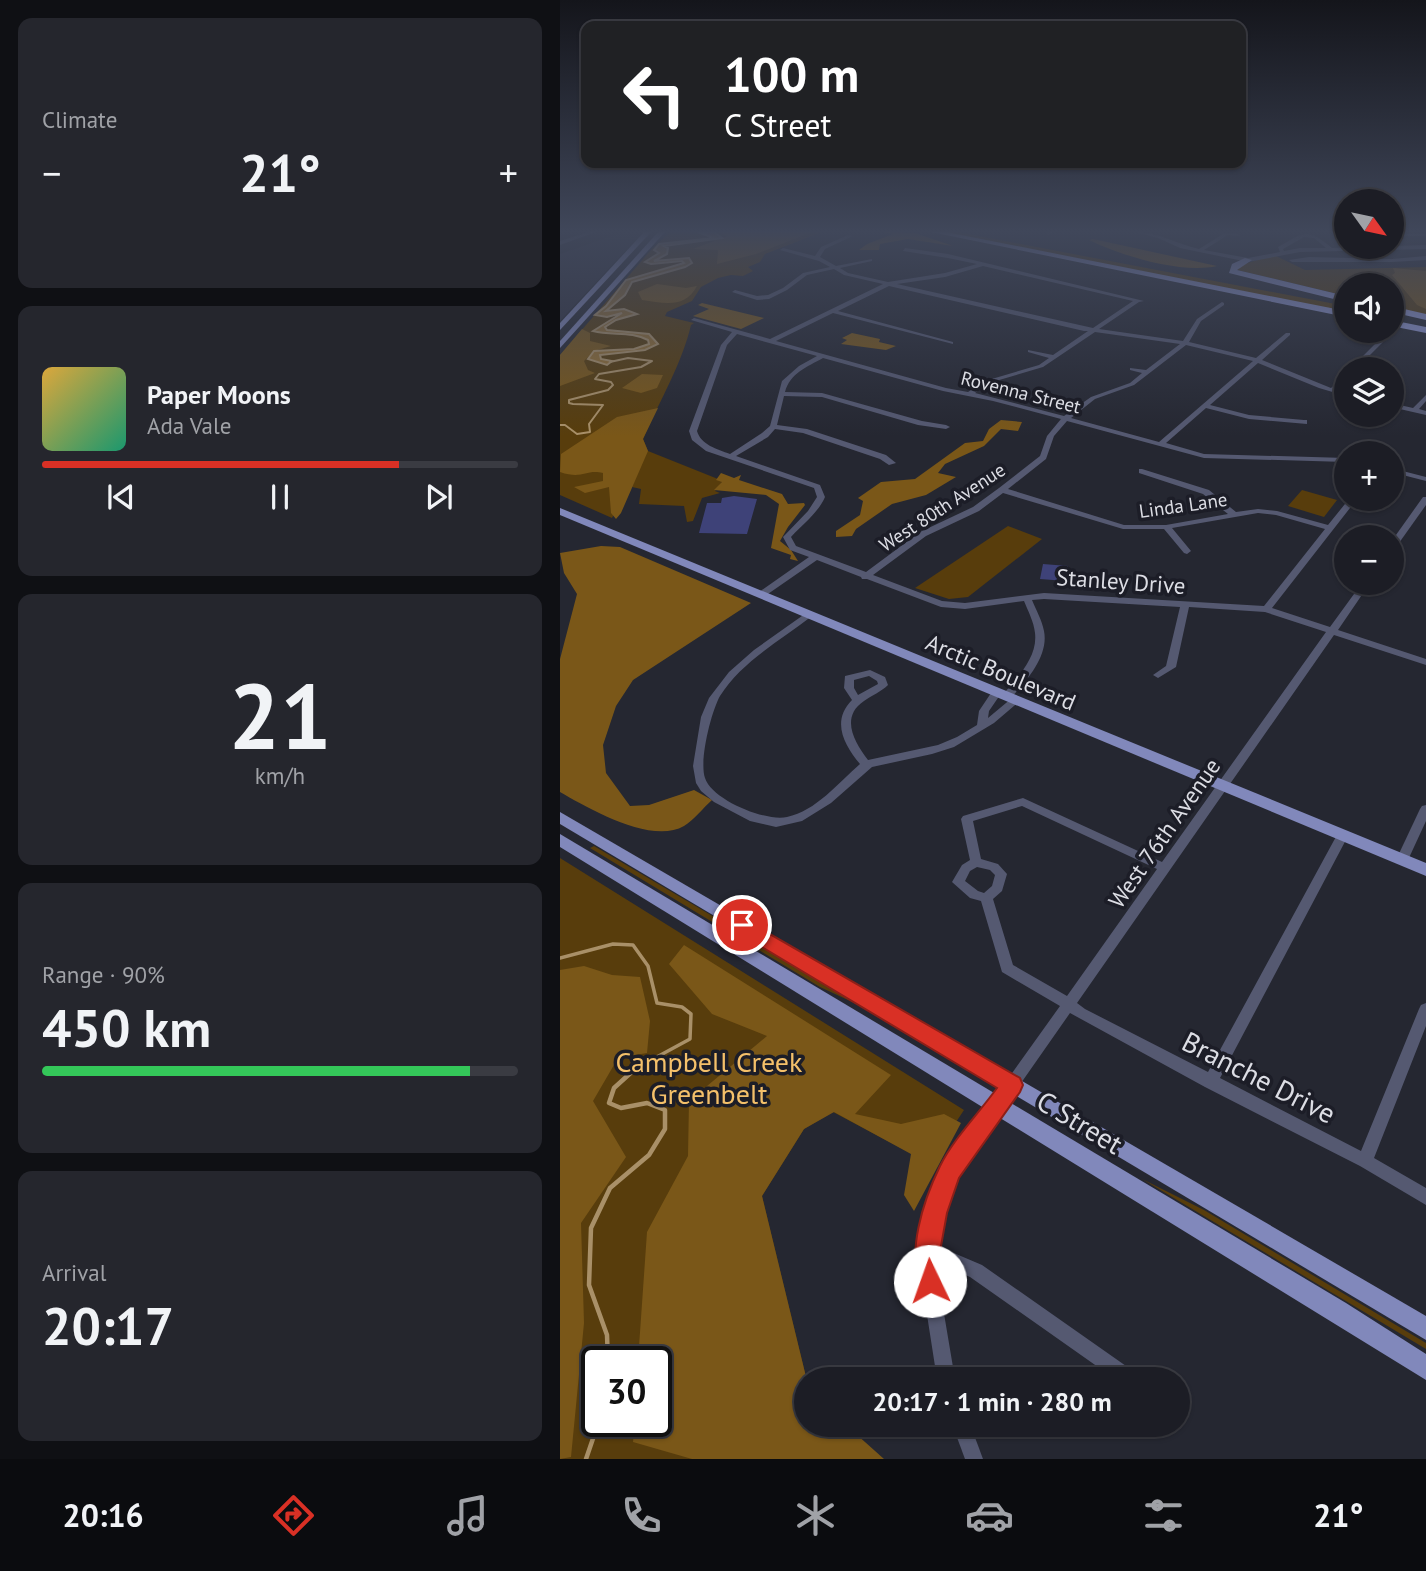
<!DOCTYPE html>
<meta charset="utf-8">
<style>
:root{--surface:#1c1d25;--page:#25262d;--text:#f1f3f6;--muted:#a0a2a7;--line:#3a3b42;--accent:#d93025}
body{margin:0;font-family:"PT Sans",sans-serif;background:var(--page);color:var(--text);height:100vh;display:flex;flex-direction:column;font-size:26px;white-space:nowrap}
*{box-sizing:border-box;margin:0}
p{font-size:23px;color:var(--muted)}
.icon{flex:none;width:38px;height:38px;fill:none;stroke:currentColor;stroke-width:2;stroke-linecap:round;stroke-linejoin:round}
.map{position:relative;flex:1;overflow:hidden}
.panel{display:flex;flex-direction:column;gap:18px;padding:18px;background:#0f1014;width:560px}
.panel>*{flex:none}
.banner{position:absolute;left:21px;top:21px;width:665px;height:147px;border-radius:14px;box-shadow:0 2px 5px #0004,0 0 0 2px var(--line);background:#202124;color:#fff;overflow:hidden}
.needle{width:46px;rotate:123deg}
.tools{position:absolute;left:774px;top:189px;display:grid;gap:14px}
.tools a{display:grid;place-items:center;width:70px;height:70px;border-radius:50%;background:var(--surface);box-shadow:0 2px 5px #0004,0 0 0 2px var(--line);font-size:35px}
.speed{position:absolute;left:21px;top:1346px;display:flex;gap:14px;font-size:35px;font-weight:700;text-align:center}
.speed>*{display:grid;place-content:center;width:91px;height:91px;border-radius:50%;background:var(--surface);box-shadow:0 2px 5px #0004,0 0 0 2px var(--line);line-height:1}
.speed .limit{border:4px solid #111;border-radius:10px;background:#fff;color:#111}
.pin{position:absolute;display:grid;place-items:center;width:60px;height:60px;color:#fff;margin:-30px;border:4px solid #fff;border-radius:50%;box-shadow:0 2px 7px #0007}
.me{position:absolute;width:77px;margin:-38px;rotate:357deg;stroke-linejoin:round;filter:drop-shadow(0 0 5px #0008)}
.turn{display:flex;align-items:center;gap:24px;height:147px;padding:0 28px;font-size:32px}
.turn .icon{width:91px;height:91px;stroke-width:2.5}
.turn b{display:block;font-size:49px;line-height:60px}
.big{font-size:52px;font-weight:800;line-height:1.1}
.panel .card{flex:1;display:flex;flex-direction:column;justify-content:center;gap:10px;min-width:0;padding:0 24px;border-radius:14px;background:var(--page)}
.panel .dial{align-items:center;gap:0}
.dial b{font-size:91px;line-height:1}
.song{display:flex;align-items:center;gap:21px}
.cover{width:84px;height:84px;border-radius:10px;background:linear-gradient(135deg,hsl(40 70% 55%),hsl(160 70% 35%))}
.played{height:7px;border-radius:4px;background:linear-gradient(90deg,var(--accent) 75%,var(--line) 75%)}
.keys{display:flex;justify-content:space-around;direction:ltr}
.heat{display:flex;justify-content:space-between;align-items:center;font-size:38px;direction:ltr}
.charge{height:10px;border-radius:5px;background:linear-gradient(90deg,#34c759 90%,var(--line) 0)}
.trip{position:absolute;left:234px;top:1367px;width:396px;height:70px;border-radius:35px;background:var(--surface);box-shadow:0 2px 5px #0004,0 0 0 2px var(--line);font-weight:800;line-height:70px;text-align:center}
.menu{display:flex;height:112px;justify-content:space-around;align-items:center;background:#0b0c0f;color:var(--muted)}
.menu .icon{width:49px;height:49px}
.menu .selected{color:var(--accent)}
.menu b{font-size:32px;color:var(--text)}
main{display:flex;flex:1;min-height:0}
.map>svg:first-child{display:block}
.built{fill:#2e303f}
.green{fill:#583d0c;fill-rule:evenodd}
.forest{fill:#7a5718}
.water{fill:#936f33;stroke:#a99068;stroke-width:2}
.lines{fill:none;stroke-linecap:round;stroke-linejoin:round}
.stream-far2{stroke:#a99068;stroke-width:2}
.stream-far1{stroke:#a99068;stroke-width:3.5}
.stream{stroke:#a99068;stroke-width:4.5}
.building{fill:#3e4278}
.minor{fill:#555971;fill-rule:evenodd}
.major{fill:#8188bb;fill-rule:evenodd}
.highway{fill:#939bd8;fill-rule:evenodd}
.route{fill:#d93025;stroke:#8d1f18;stroke-width:2}
.labels{text-anchor:middle;dominant-baseline:central;stroke-width:7;stroke-linejoin:round;paint-order:stroke}
.far-street-label{font-size:19px;fill:#dcdde4;stroke:#1c1d27}
.street-label{font-size:23px;fill:#dcdde4;stroke:#1c1d27}
.near-park-label{font-size:28px;fill:#f4c06a;stroke:#1c1d27}
.near-street-label{font-size:28px;fill:#dcdde4;stroke:#1c1d27}
</style>
<main>
<section class="panel">
<div class="card"><p>Climate</p>
<div class="heat"><a>−</a><b class="big">21°</b><a>+</a></div>
</div>
<div class="card">
<div class="song"><i class="cover"></i><div><b>Paper Moons</b><p>Ada Vale</p></div></div>
<div class="played"></div>
<div class="keys"><svg class="icon" aria-label="previous" viewBox="0 0 24 24"><path d="M18 5L8 12l10 7zM5 5v14"/></svg><svg class="icon" aria-label="pause" viewBox="0 0 24 24"><path d="M8 5v14M16 5v14"/></svg><svg class="icon" aria-label="next" viewBox="0 0 24 24"><path d="M6 5l10 7-10 7zM19 5v14"/></svg></div>
</div>
<div class="card dial"><b>21</b><p>km/h</p></div>
<div class="card"><p>Range · 90%</p><b class="big">450 km</b><div class="charge"></div></div>
<div class="card"><p>Arrival</p><b class="big">20:17</b></div>
</section>
<div class="map">
<svg width="866" height="1459" viewBox="0 0 866 1459">
<rect width="100%" height="100%" fill="#252731"/>
<path class="built" d="M63 232H83L0 321V254Z"/>
<g class="green">
<path d="M110 232H262L205 254 200 262 188 267 193 271 183 276 171 275 158 278 141 287 132 301 107 312 105 316 134 323 131 325C122 364 99 402 83 439L88 451 163 481 155 491 160 493 142 498 133 521 127 522 124 506 79 504 81 489 72 487 82 461 52 518 0 495V355L91 250Z"/>
<path d="M383 232H398L786 306V312Z"/>
<path d="M714 255 745 270 866 267V315L831 307V285H786V296L677 270 681 265Z"/>
<path d="M742 490 777 500 764 517 728 506Z"/>
<path d="M448 526 482 539 408 597 389 599 355 588Z"/>
<path d="M34 846 318 1014 260 987 30 848Z"/>
<path d="M0 858 404 1110 369 1163 273 1112 244 1129 202 1196 247 1381V1424L282 1459H0ZM37 1362H96V1421H37Z"/>
<path d="M582 1179 644 1210 866 1343V1349Z"/>
</g>
<g class="forest">
<path d="M157 232H252L196 254 157 264 158 250 133 249 167 236Z"/>
<path d="M323 232 355 233 393 246 348 239 320 244 319 250H299L307 244 333 234Z"/>
<path d="M533 239 657 266C621 274 562 256 529 240Z"/>
<path d="M833 268 866 271V309L857 305 832 275 835 273Z"/>
<path d="M97 284 126 288 137 286C125 309 104 303 82 300L78 292Z"/>
<path d="M142 303 204 318 181 329 133 316 149 309 138 305Z"/>
<path d="M22 329 30 333V341L51 346 34 351 24 361 28 370 35 373 0 386V355Z"/>
<path d="M292 333 320 339 319 342 336 346 326 350 281 344 287 340 282 338Z"/>
<path d="M82 374 103 375 97 388 81 393 62 388Z"/>
<path d="M98 408 83 439 88 451 61 513 56 519 51 513 49 487 25 493 14 487 43 481V473C25 469 23 480 0 472L1 454 57 417Z"/>
<path d="M441 420 462 422 458 431 441 429 424 446 385 464 378 473 396 477 366 495 332 504 296 529 292 536 276 537V531L300 515 303 501 298 498 321 482 355 479 405 443 423 441 429 429Z"/>
<path d="M161 473 174 478 181 475 179 480 222 494 228 504 244 503 245 505 228 527 220 541 231 550 238 561 230 559 231 555 211 548 219 504 206 495 154 490 162 482 156 480Z"/>
<path d="M41 546 60 547 191 603 73 680 56 706 43 745 46 773 70 806 89 805 134 790 152 800C143 808 134 820 124 826 91 845 28 808 0 792V659L17 594 4 573 0 553Z"/>
<path d="M124 945 331 1075 295 1114 341 1124 384 1114 401 1123 354 1211 344 1195 351 1154 274 1112 244 1129 202 1196 247 1381V1424L286 1425 324 1459H132L73 1442 75 1421H96V1362L78 1361 87 1232 128 1156 129 1101 207 1036 152 1014 109 964Z"/>
<path d="M24 966 52 975 80 977 90 1021 87 1053 58 1058 33 1101 66 1157 21 1223 24 1323 11 1457 0 1459V970Z"/>
</g>
<path class="water" d="M138 232H154L162 238 104 246 108 248 107 254 94 261 129 258 132 263 125 267 72 282 65 295 46 311 64 309 77 314 56 320 45 327 47 330 89 334 98 344 85 350 40 355 41 359 52 361 47 365 28 359 34 351 74 349 89 344 88 340C71 331 52 336 33 331L62 313 47 317 35 315 46 306 66 280 124 263 122 261 91 264 85 262 99 253 94 250 99 244 154 238Z"/>
<g class="lines">
<path class="stream-far2" d="M0 425H5L17 434 30 432 29 424 43 405 13 404 9 403V400L48 390 53 385 51 382 35 379 39 374 81 367 92 361 68 358 50 362"/>
<path class="stream-far1" d="M0 958 53 944 73 945 88 966 97 1003 122 1007 131 1014 130 1039 71 1071"/>
<g class="stream">
<path d="M48 1362 47 1335 29 1285 31 1228 50 1188 89 1155 105 1129V1110L87 1103 61 1108 49 1103 54 1088 75 1069"/>
<path d="M26 1459 39 1421"/>
</g>
</g>
<g class="building">
<path d="M174 496 197 499 187 534 139 533 147 503H161L162 498Z"/>
<path d="M483 564 508 566 506 581 480 579Z"/>
</g>
<g class="lines">
<g class="minor">
<path d="M29 232H36L0 245V241Z"/>
<path d="M488 232H493L488 235 486 234Z"/>
<path d="M575 232C598 232 617 244 639 249L663 234 658 232 678 234 680 236 668 235 644 250 688 258 720 252 718 247C744 232 747 227 772 248L866 245V249L740 252 688 262 620 248 598 238ZM744 237 754 238 766 248H740L724 251 723 249Z"/>
<rect x="831" y="234" width="35" height="2"/>
<path d="M288 235 293 236 265 249 260 257 276 266 312 259V261L280 268 288 273 328 282 385 273 417 264 388 258 343 251 345 248 388 254 584 301 579 302 539 329 623 341 637 319 662 302 664 303V305L641 321 629 342 696 358 726 333H730V335L702 360 771 388 786 375V381L777 389 786 392V396L759 388 698 363 650 405 689 415 744 420H747V424L689 419 646 408 606 443 644 454 786 458V462L644 458 507 421 494 436 486 459 448 489 564 525H606L668 514 643 494 579 473V469H582L649 490 676 512 698 509 717 511 768 525 789 499H797L712 608 770 627 802 583H810L778 630 866 659V665L774 635 517 1003 525 1009 648 1072 778 833H786L788 836 660 1078 801 1151 859 1009 861 1005 866 1003V1026L814 1158 866 1188V1205L800 1166 645 1087 510 1013 396 1176 383 1214 376 1250 389 1251 422 1265 576 1373 579 1379H555L410 1277 388 1267 376 1266 395 1379H377L358 1257 367 1214 385 1167 500 1006 442 972 421 901 410 898 392 882 402 865 410 860 401 819 403 816 463 798 602 862 766 632 705 612 629 607 616 667 598 678 593 675 606 666 620 607 484 599 472 600C476 610 482 620 484 631 489 656 466 681 451 698L447 699 442 696C456 678 478 658 475 633 474 622 468 611 464 601L405 609 381 607 307 579H302L301 577 257 560 205 596H199L198 594 199 592 249 557 230 550 223 537 248 511 257 497 254 488 146 451 132 440 129 431 161 345 172 332 131 320 134 318 210 339 323 284 284 275 274 269 247 275 227 290 209 299 197 300 172 292 175 290 197 296 208 295 223 288 243 273 270 267 259 261 220 250 223 248 255 256 261 247ZM423 266 573 301 533 328 337 284 385 277ZM329 286 524 331H528L493 355 468 350V352L489 358 479 365 425 381 408 392 386 388 216 341 273 313 393 344V342L278 311ZM535 332 620 344 586 370 570 368V370L582 373 570 383 531 397 504 416 415 393 429 383 483 367ZM177 334 257 356 239 366 222 381 210 426 202 433 170 454C157 449 141 445 137 431L167 345ZM626 345 693 361 599 442 511 418 535 399 574 385ZM263 358 383 391 433 401 501 419 487 436 480 456 439 488 413 507 360 532 306 572 236 546 231 537C243 524 258 513 265 497L260 485 176 456 208 437 215 429 243 433 320 459 329 465 336 463 326 455 247 429 217 425 224 396 262 397 358 425 386 429 390 427 386 425 362 421 262 393 225 392C230 373 247 367 263 358ZM443 493 563 529H604L624 553 627 554 631 551 612 528 698 513 716 515 765 529 704 606 484 593 405 603 382 601 313 575 366 536 419 511ZM462 806 597 869 507 996 453 965 433 899 442 891 447 874 438 864 421 859 413 821ZM417 867 430 870 435 875 432 886 424 893 418 891 405 881 410 871Z"/>
<path d="M866 256V260L832 262H732L729 260 749 257 832 259Z"/>
<path d="M821 338 826 339 796 369H790Z"/>
<path d="M866 395V401L859 409 866 411V415L831 407V403L853 408Z"/>
<path d="M825 446 832 448 829 453H821Z"/>
<path d="M831 468 866 477V481L831 472Z"/>
<path d="M863 497H866V505L834 550H831V542Z"/>
<path d="M249 611 252 612 254 614 252 616C221 640 181 662 160 696 151 712 139 761 145 778 152 800 206 822 227 817 256 811 278 783 300 764 284 745 271 721 292 700L284 688 285 676 310 670 325 677 328 685C321 692 312 695 304 701 280 717 294 742 308 760L378 745 397 737 417 725 419 711 433 690H441L442 692 429 711 428 718 452 698H460L461 700 434 723 394 747 372 754 312 767 271 803 242 821 216 827 190 821 154 802 141 791 136 783 133 766 141 717 149 698 169 672 194 650ZM309 676 317 681 318 684 298 695 294 688V680Z"/>
<path d="M866 805V821L848 860 846 863H838L836 860 860 809 862 806Z"/>
<path d="M392 1424H410L423 1459H405Z"/>
</g>
<g class="major">
<path d="M84 232H91L0 330V323Z"/>
<path d="M98 232H105L0 348V341Z"/>
<path d="M0 508 866 863V876L0 515Z"/>
<path d="M0 812 866 1316V1340L0 824Z"/>
<path d="M0 834 786 1303 866 1354V1380L0 847Z"/>
</g>
<g class="highway">
<path d="M371 232H386L786 311V317Z"/>
<path d="M685 258 692 260 677 270 786 296V302L669 273 672 264Z"/>
<path d="M831 306 866 314V320L831 312Z"/>
<path d="M831 320 866 327V333L831 326Z"/>
</g>
</g>
<linearGradient id="sky" x2="0" y2="1"><stop stop-color="#14151b"/><stop offset="0.53" stop-color="#40475a"/><stop offset="1" stop-color="#40475a" stop-opacity="0"/></linearGradient>
<rect width="866" height="436" fill="url(#sky)"/>
<path class="route" d="M182 918 460 1078 463 1085 460 1092 399 1178 387 1213 379 1257 383 1281 379 1290 370 1294 361 1290C346 1253 363 1201 380 1166 394 1138 419 1113 437 1088L175 931 172 925 175 920Z"/>
<g class="labels">
<g class="far-street-label">
<text transform="translate(461 392) rotate(14)">Rovenna Street</text>
<text transform="translate(623 505) rotate(-8)">Linda Lane</text>
<text transform="translate(382 507) rotate(-33)">West 80th Avenue</text>
</g>
<g class="street-label">
<text transform="translate(561 581) rotate(4)">Stanley Drive</text>
<text transform="translate(441 672) rotate(23)">Arctic Boulevard</text>
<text transform="translate(604 833) rotate(-55)">West 76th Avenue</text>
</g>
<g class="near-park-label">
<text x="149" y="1061">Campbell Creek<tspan x="149" dy="32">Greenbelt</tspan></text>
</g>
<g class="near-street-label">
<text transform="translate(699 1077) rotate(27)">Branche Drive</text>
<text transform="translate(520 1122) rotate(31)">C Street</text>
</g>
</g>
</svg>
<div class="tools">
<a><svg class="needle" viewBox="-14 -14 28 28"><path d="M0-13l5 13h-10z" fill="#e53935"/><path d="M0 13l5-13h-10z" fill="#a0a2a7"/></svg></a>
<a><svg class="icon" aria-label="sound" viewBox="0 0 24 24"><path d="M4 9h4l5-4v14l-5-4H4zM17 9q2 3 0 6"/></svg></a>
<a><svg class="icon" aria-label="layers" viewBox="0 0 24 24"><path d="M12 4l9 5-9 5-9-5zM3 14l9 5 9-5"/></svg></a>
<a>+</a>
<a>−</a>
</div>
<div class="speed"><div class="limit">30</div></div>
<div class="pin" style="left:182px;top:925px;background:#d93025"><svg class="icon" aria-label="arrive" viewBox="0 0 24 24"><path d="M6 21V4h12l-3 4 3 4H6"/></svg></div>
<svg class="me" style="left:370px;top:1281px" viewBox="-20 -20 40 40"><circle r="19" fill="#fff"/><path d="M0-13L10 11 0 6-10 11z" fill="#d93025"/></svg>
<div class="trip">20:17 · 1 min · 280 m</div>
<div class="banner">
<div class="turn"><svg class="icon" aria-label="left" viewBox="0 0 24 24"><path d="M17 20v-9H6M10 6l-5 5 5 5"/></svg><div><b>100 m</b>C Street</div></div>
</div>
</div>
</main>
<nav class="menu">
<b>20:16</b>
<svg class="icon selected" aria-label="directions" viewBox="0 0 24 24"><path d="M12 3l9 9-9 9-9-9zM9 14v-3h6M13 9l2 2-2 2"/></svg>
<svg class="icon" aria-label="music" viewBox="0 0 24 24"><path d="M9 18V5l10-2v13"/><circle cx="6" cy="18" r="3"/><circle cx="16" cy="16" r="3"/></svg>
<svg class="icon" aria-label="phone" viewBox="0 0 24 24"><path d="M5 4h4l2 5-3 2q2 4 5 5l2-3 5 2v4C11 20 4 13 5 4z"/></svg>
<svg class="icon" aria-label="climate" viewBox="0 0 24 24"><path d="M12 3v18M4 7l16 10M4 17L20 7"/></svg>
<svg class="icon" aria-label="car" viewBox="0 0 24 24"><path d="M5 17H2v-5l4-1 3-4h7l3 4 3 1v5h-3M9 17h6M6 11h13"/><circle cx="7" cy="17" r="2"/><circle cx="17" cy="17" r="2"/></svg>
<svg class="icon" aria-label="filters" viewBox="0 0 24 24"><path d="M4 7h16M4 17h16"/><circle cx="9" cy="7" r="2"/><circle cx="15" cy="17" r="2"/></svg>
<b>21°</b>
</nav>
